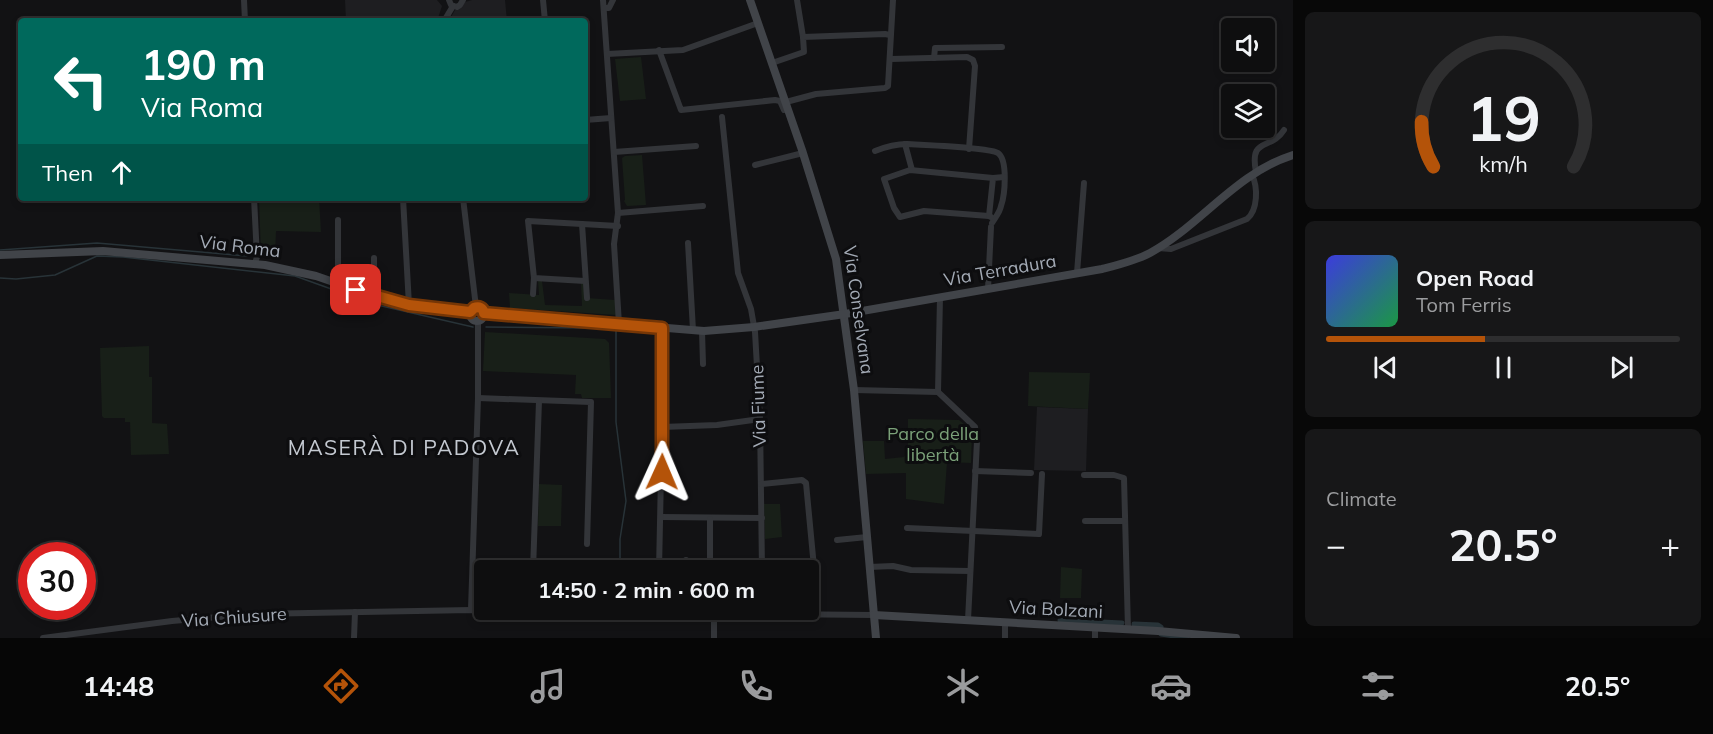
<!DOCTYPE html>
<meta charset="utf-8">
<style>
:root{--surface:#0e0e0f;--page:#171718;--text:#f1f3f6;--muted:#9b9c9e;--line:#2e2e2f;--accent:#b45309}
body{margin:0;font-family:Mulish,sans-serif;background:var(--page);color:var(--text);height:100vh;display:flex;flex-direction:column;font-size:22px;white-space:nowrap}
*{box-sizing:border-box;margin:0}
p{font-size:20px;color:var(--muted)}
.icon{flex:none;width:33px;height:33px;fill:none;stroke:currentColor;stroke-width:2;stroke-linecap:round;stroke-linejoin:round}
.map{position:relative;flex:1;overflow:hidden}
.sheet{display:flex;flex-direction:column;gap:12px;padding:12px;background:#080808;width:420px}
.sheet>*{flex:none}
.top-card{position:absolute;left:18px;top:18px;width:570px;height:183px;border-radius:6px;box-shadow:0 3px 9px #0003,0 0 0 2px var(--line);background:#00695c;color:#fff;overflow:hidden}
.buttons{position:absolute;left:1221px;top:18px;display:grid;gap:12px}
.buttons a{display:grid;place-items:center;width:54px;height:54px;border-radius:6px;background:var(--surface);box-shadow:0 3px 9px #0003,0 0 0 2px var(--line);font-size:30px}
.speed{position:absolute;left:18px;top:542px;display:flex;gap:12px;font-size:30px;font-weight:700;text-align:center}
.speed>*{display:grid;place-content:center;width:78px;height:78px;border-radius:50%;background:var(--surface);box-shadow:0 3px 9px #0003,0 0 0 2px var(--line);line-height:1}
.speed .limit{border:9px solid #d22;background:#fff;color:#111}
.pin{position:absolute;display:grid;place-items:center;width:51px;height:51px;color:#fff;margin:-26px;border-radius:12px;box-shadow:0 3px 9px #0006}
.me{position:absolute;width:66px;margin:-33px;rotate:1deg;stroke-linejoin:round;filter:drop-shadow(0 0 4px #0008)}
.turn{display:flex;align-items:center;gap:21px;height:126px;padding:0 24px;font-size:27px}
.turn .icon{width:78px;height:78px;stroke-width:2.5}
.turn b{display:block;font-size:42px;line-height:51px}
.then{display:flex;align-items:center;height:57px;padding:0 24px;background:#0003;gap:12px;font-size:22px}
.big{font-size:45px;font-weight:700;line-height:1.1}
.sheet .widget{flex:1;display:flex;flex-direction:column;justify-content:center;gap:9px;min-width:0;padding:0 21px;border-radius:9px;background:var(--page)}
.sheet .dial{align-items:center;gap:0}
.dial svg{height:156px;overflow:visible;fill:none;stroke:var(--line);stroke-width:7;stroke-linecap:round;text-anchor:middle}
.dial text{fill:var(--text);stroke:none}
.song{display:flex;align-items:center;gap:18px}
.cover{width:72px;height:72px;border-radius:9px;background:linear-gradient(135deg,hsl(240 70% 55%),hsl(140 70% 35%))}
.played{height:6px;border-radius:3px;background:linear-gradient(90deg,var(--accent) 45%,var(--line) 45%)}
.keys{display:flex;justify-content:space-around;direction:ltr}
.heat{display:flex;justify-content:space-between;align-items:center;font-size:33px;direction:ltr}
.trip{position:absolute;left:474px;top:560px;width:345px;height:60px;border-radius:6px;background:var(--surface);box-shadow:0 3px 9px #0003,0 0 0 2px var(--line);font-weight:700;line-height:60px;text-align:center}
.dock{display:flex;height:96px;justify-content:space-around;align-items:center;background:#060606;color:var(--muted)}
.dock .icon{width:42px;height:42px}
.dock .current{color:var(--accent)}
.dock b{font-size:27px;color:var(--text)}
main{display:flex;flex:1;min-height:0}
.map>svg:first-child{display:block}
.built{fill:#1e1e21}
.green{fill:#181f18}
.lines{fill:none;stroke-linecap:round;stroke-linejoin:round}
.stream{stroke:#283338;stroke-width:1.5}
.canal{stroke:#283338;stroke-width:5}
.street{stroke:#333539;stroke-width:6}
.secondary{stroke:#414449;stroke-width:8}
.route-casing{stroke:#753606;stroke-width:15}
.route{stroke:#b45309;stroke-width:10}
.labels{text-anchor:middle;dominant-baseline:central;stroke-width:6;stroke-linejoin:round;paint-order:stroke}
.street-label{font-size:18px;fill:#a3aab5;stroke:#0d0d0f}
.park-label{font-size:18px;fill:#7ba179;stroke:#0d0d0f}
.quarter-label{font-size:21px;letter-spacing:1.5px;fill:#c4c9d1;stroke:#0d0d0f}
</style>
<main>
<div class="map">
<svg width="1293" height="638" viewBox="0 0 1293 638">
<rect width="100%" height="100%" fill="#121214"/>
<g class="built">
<path d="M345 0H437L442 6 437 21H346Z"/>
<path d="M472 0H505L507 21H449L455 10 465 2Z"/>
<path d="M1037 407 1088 409 1086 471 1034 470Z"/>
</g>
<g class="green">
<path d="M641 57 646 99 620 101 615 59Z"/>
<path d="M642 155 646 205 627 206 624 201 625 200 622 158 625 156Z"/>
<path d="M259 198H319L321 232 276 231 275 256 261 255Z"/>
<path d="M538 281H542L545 305 582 306 581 283 585 284 587 298 615 300 616 315 510 308 509 293 539 295Z"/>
<path d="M485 332 605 339 609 343 611 398H582L581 394H575L576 375 483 371Z"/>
<path d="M149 346V377H152V423L167 424 169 454 131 455 130 422H125V418H104L102 416 100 348Z"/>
<path d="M1029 372 1090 373 1088 409 1028 406Z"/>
<path d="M908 419 959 420 972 431 971 463 947 462 944 504 906 499V473L866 474 863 441H884L885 459 904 457 908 450Z"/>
<path d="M539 484 562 485 561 526H538Z"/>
<path d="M764 504H780L782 537 765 539Z"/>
<path d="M1061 567 1082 569 1081 598H1060Z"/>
</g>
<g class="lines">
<g class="stream">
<path d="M0 250 97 243 247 256"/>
<path d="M0 278 16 279 55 275 97 256 123 257 295 276 373 304 473 327"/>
<path d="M486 327 593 328 616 330V422L626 501 620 539V570"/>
</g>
<g class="canal">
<path d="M1060 620 1122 623"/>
<path d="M1134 624 1158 625 1161 627"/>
<path d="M1161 634 1187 638"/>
</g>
<g class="street">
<path d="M244 0 245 21"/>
<path d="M449 0 451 5 457 7 460 5 463 0"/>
<path d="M543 0 545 21"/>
<path d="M603 0 618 213 614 244 619 324"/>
<path d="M797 0 803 37"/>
<path d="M604 8H609L613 0"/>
<path d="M444 21 453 6"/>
<path d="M659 50 681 110 775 100 780 101 784 110"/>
<path d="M607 54 683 50 758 23"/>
<path d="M934 58 935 48 1002 47"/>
<path d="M891 59 967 57 973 60 975 66 969 149"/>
<path d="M772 63 804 52 803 37 885 34 890 35"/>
<path d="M786 102 816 94 885 88 888 86 893 0"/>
<path d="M722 117 738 273 751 309 755 332 760 419 762 570"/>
<path d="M585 120 611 118"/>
<path d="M905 144 912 170"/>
<path d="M875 151C885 147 896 144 907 144 921 145 989 147 998 153 1008 160 1005 195 1001 206 1000 212 995 218 992 223"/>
<path d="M614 152 696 146"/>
<path d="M755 165 803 153"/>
<path d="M1256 172C1249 136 1271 151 1284 130"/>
<path d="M254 198 257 257 255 263"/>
<path d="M403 198 409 305"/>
<path d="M463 198 476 307"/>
<path d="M618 213 703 206"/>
<path d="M989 216 924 211 900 217 894 208 884 179 910 170 993 178"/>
<path d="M991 217 989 216 993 178 1004 177"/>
<path d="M582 224 587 298"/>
<path d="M688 243 693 330"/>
<path d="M1158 248 1171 249 1247 219C1258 210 1258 187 1252 175"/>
<path d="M374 258V296"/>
<path d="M1077 273 1084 183"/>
<path d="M585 281 534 278 528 221 618 226"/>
<path d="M338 283V220"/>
<path d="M988 289 991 227"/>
<path d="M533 294 534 278"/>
<path d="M702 331 703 364"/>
<path d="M854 390 938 392 975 427 977 441 968 620"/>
<path d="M938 392 940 297"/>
<path d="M478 398 591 402 587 544"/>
<path d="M662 427 717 425 760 419"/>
<path d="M975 471 1031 473"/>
<path d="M1084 475H1114L1124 478 1128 629"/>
<path d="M761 484 802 480 806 483 817 599 814 602 808 603"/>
<path d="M661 517 762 518"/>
<path d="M710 519V570"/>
<path d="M1085 521H1125"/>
<path d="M907 528 1039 534 1042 474"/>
<path d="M837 540 867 537"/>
<path d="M686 560V570"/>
<path d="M869 567 893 566 911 570 970 571"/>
<path d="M533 570 539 401"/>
<path d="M659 570 662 427V328"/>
<path d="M765 609 761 614 766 618 770 614 767 609"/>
<path d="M471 610 478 398V321"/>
<path d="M770 614 874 615"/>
<path d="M43 638 172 621 253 614 471 610 714 615 761 614"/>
<path d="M354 638 355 612"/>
<path d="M714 638V615"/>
<path d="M1005 638V623"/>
<path d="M1095 638V628"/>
</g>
<g class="secondary">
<path d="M750 0 802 150 836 259 854 390 876 638"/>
<path d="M0 255 103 251 265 265 316 276 374 296 409 305 470 312"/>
<circle cx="477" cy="314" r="7"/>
<path d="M484 313 704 331 754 327 845 314 1102 269C1118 265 1135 261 1150 253 1201 225 1236 173 1293 155"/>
<path d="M874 615 1158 631 1236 638"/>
</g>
</g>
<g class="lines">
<g class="route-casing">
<path id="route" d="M356 290 409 305 470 312 474 308C479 306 483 308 484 313L662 328V472"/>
</g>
<use href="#route" class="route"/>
</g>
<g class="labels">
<g class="street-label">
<text transform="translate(240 246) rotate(7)">Via Roma</text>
<text transform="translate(1000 270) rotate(-10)">Via Terradura</text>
<text transform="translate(859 310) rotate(82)">Via Conselvana</text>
<text transform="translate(758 406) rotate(-92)">Via Fiume</text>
<text transform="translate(1056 609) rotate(3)">Via Bolzani</text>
<text transform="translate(234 617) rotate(-4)">Via Chiusure</text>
</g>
<g class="park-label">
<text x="933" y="433">Parco della<tspan x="933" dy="21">libertà</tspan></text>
</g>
<g class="quarter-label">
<text x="404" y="447">MASERÀ DI PADOVA</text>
</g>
</g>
</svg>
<div class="buttons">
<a><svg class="icon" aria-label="sound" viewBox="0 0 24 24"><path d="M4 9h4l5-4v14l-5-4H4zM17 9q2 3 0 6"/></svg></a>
<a><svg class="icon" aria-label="layers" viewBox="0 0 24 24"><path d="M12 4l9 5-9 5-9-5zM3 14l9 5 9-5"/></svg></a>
</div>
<div class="speed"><div class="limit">30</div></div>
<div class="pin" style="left:356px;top:290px;background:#d93025"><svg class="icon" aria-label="arrive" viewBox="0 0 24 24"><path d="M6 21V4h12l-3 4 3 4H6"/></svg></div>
<svg class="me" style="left:662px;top:472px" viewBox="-20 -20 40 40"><path d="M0-17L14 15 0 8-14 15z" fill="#b45309" stroke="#fff" stroke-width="4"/></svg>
<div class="trip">14:50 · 2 min · 600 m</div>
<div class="top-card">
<div class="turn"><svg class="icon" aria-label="left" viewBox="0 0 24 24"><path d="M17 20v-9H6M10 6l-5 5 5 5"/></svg><div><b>190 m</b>Via Roma</div></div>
<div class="then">Then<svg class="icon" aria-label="ahead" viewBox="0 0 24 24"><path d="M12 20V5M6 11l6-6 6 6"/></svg></div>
</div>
</div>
<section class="sheet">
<div class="widget dial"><svg viewBox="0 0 100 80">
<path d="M14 69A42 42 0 1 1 86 69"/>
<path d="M14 69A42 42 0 0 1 8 46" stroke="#b45309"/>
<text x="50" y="56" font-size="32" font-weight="700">19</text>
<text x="50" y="72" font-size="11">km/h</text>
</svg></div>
<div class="widget">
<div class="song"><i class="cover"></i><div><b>Open Road</b><p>Tom Ferris</p></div></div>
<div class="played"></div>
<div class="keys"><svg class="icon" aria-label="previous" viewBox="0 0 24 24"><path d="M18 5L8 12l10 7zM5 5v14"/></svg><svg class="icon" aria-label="pause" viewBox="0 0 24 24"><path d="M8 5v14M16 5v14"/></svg><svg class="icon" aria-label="next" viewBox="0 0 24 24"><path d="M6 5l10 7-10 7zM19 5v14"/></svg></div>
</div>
<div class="widget"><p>Climate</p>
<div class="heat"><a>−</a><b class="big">20.5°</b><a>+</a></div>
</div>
</section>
</main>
<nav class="dock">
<b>14:48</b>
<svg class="icon current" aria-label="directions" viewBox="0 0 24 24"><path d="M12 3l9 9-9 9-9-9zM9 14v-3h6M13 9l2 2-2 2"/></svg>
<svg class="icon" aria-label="music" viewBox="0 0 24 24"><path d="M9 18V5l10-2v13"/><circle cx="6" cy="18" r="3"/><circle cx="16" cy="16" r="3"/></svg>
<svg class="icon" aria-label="phone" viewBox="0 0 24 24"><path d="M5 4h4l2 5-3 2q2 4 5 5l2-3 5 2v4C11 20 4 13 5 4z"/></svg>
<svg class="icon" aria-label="climate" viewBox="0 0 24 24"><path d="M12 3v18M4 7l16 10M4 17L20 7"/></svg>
<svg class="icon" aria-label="car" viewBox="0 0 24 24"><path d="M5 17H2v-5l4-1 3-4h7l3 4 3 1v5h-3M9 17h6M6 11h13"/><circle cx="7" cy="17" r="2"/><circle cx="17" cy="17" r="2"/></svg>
<svg class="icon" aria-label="filters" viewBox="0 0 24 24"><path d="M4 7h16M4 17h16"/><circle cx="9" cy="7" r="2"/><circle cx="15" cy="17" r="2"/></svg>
<b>20.5°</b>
</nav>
